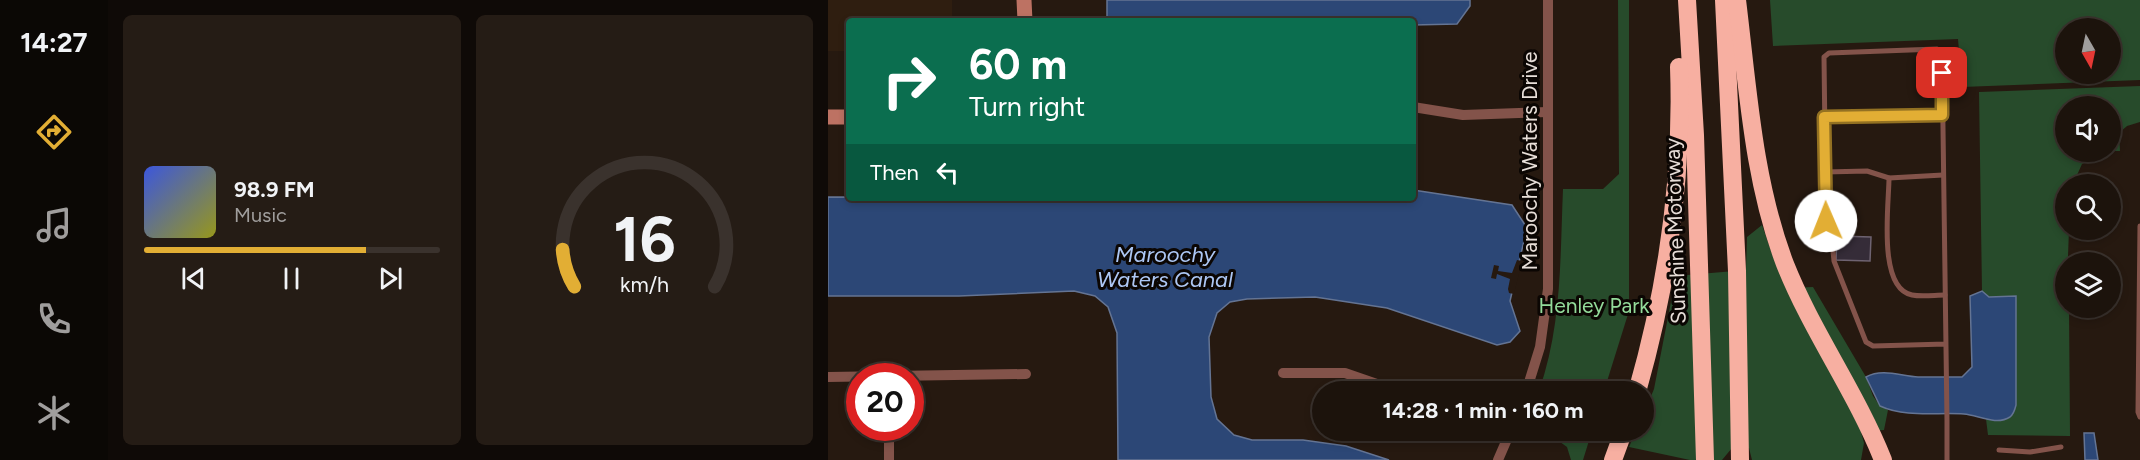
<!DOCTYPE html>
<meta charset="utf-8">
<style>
:root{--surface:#1c130c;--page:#251c15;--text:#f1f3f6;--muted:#a09e9d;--line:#3a322d;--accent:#e2ae34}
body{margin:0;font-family:Figtree,sans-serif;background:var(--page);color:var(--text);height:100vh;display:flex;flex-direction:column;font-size:22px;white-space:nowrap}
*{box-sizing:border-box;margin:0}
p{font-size:20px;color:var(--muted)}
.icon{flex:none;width:33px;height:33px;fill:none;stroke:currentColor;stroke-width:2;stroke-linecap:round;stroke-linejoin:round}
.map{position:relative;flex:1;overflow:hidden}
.side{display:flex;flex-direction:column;gap:15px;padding:15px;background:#0f0a07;width:720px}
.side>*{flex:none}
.hud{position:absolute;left:18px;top:18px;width:570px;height:183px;border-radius:6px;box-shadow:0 3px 9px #0003,0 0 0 2px var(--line);background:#0b6e4f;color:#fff;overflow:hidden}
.needle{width:39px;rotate:171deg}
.fabs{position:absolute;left:1227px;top:18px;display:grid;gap:12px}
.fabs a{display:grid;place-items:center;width:66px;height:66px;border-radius:50%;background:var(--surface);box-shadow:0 3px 9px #0003,0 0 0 2px var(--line);font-size:30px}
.speed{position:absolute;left:18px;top:363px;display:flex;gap:12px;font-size:30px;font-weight:700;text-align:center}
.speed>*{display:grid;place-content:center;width:78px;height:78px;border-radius:50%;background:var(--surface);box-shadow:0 3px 9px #0003,0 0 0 2px var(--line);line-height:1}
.speed .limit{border:9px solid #d22;background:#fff;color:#111}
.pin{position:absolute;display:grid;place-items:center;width:51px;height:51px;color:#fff;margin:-26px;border-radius:12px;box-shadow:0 3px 9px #0006}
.me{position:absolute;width:66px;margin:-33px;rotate:359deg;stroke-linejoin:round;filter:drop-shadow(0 0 4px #0008)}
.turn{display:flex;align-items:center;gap:21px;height:126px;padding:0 24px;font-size:27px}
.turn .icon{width:78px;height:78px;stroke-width:2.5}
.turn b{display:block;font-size:42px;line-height:51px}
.then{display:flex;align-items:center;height:57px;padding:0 24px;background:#0003;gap:12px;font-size:22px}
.side .widget{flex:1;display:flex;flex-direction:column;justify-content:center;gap:9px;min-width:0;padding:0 21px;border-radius:9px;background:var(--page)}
.side .dial{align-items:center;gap:0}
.dial svg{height:156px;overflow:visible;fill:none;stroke:var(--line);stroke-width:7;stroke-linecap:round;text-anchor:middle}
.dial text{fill:var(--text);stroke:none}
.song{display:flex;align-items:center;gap:18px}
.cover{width:72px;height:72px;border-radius:9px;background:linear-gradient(135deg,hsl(230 70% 55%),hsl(60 70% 35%))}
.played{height:6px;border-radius:3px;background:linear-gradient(90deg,var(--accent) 75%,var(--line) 75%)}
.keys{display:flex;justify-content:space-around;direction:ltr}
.side .tiles{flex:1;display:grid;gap:15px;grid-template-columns:repeat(2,1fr)}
.trip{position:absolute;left:484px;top:381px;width:342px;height:60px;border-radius:30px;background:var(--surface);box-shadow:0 3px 9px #0003,0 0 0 2px var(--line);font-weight:700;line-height:60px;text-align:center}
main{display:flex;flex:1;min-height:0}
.menu{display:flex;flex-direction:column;width:108px;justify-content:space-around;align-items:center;background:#0b0805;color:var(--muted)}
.menu .icon{width:42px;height:42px}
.menu .active{color:var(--accent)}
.menu b{font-size:27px;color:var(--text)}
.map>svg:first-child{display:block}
.built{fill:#2f1e10}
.green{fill:#274b2b;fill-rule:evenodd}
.water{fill:#2c4776;stroke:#647493;stroke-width:1.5}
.pier{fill:#261910}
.building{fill:#352c38;stroke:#6e6371;stroke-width:1.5}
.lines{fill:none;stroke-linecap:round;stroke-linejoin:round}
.lane{stroke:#83534a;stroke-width:5}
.street{stroke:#83534a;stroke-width:10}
.secondary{stroke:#bd7263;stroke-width:15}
.highway{stroke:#f7afa1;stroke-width:18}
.route-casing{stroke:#937122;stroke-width:15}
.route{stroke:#e2ae34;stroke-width:10}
.labels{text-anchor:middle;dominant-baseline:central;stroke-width:6;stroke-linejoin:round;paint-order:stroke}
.street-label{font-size:21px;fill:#e7ded8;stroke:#0b0603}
.park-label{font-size:21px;fill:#93db9a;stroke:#0b0603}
.water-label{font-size:22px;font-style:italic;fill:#adc7f4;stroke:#0b0603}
</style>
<main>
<nav class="menu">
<b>14:27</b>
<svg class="icon active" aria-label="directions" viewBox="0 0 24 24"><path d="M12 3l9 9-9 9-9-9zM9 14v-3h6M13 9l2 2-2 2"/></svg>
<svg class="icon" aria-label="music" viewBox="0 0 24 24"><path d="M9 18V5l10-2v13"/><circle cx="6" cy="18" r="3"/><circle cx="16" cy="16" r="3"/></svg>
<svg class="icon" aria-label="phone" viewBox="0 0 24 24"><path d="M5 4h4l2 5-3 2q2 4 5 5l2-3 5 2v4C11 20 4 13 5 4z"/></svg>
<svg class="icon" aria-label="climate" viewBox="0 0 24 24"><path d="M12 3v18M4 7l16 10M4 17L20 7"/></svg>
</nav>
<section class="side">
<div class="tiles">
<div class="widget">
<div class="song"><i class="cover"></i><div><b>98.9 FM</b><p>Music</p></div></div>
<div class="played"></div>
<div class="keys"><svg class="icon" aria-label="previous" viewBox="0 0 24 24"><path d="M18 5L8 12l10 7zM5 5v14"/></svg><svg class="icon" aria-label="pause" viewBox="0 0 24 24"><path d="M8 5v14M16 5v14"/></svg><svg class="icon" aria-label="next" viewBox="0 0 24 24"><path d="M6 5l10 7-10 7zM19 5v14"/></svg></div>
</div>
<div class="widget dial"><svg viewBox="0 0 100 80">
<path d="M14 69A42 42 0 1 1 86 69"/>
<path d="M14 69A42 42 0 0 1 8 50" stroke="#e2ae34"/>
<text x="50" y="56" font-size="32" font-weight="700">16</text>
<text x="50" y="72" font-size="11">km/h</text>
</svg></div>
</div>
</section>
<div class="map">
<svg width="1312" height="460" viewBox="0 0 1312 460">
<rect width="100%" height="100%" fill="#261910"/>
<path class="built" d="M0 0H124V21H21V51H0Z"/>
<g class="green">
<path d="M790 0H801V311L776 391H711C734 325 732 259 735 189H775L791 174Z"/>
<path d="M942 0H1312V80L1134 87 1130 39 945 46ZM1238 28H1282V74H1238Z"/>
<path d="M1312 86V122L1299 126 1291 133 1292 151H1283L1282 106H1238V152H1281L1254 164 1245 184H1238V230H1241L1238 308H1241L1242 436 1160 435 1158 419 1182 417 1188 296 1161 297 1154 291 1151 92Z"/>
<path d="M934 225 947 262 961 288 985 287 1038 377 1045 396 1052 406 1060 410 1056 430 1033 432 1036 443 1033 460H924L921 448H904L894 460H862L801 447 808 431 816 430V413L826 389 848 276 918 270 919 237Z"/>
<path d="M717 431H764L755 460H743L739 447Z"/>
</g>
<g class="water">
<path d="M279 0H642V6L629 24 585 25V21H279Z"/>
<path d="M585 190 684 205 699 228 682 301 692 331 682 342 669 345 559 308 487 297 419 299 402 302 389 313 381 337 383 397 389 419 406 435 424 440H475L518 446 561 460H290L289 333 280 307 267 296 246 291 131 296H0V197L585 198Z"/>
<path d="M1154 291 1161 297 1188 296V405C1187 409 1186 414 1182 417 1168 426 1150 415 1136 414 1109 412 1078 418 1052 406L1038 377C1054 368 1073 376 1090 377 1104 377 1119 377 1134 377L1144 367 1142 296Z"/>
<path d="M1256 433H1266L1270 460H1257Z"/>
</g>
<path class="pier" d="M689 260 694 261 686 294 681 293 680 289 682 279 669 274 668 279 663 278 666 265 671 266 670 271 684 273Z"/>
<path class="building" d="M1009 236 1043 237 1042 261 1008 260Z"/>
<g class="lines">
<g class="lane">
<path d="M996 117 1114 115"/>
<path d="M997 172 1039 171 1061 178 1115 175"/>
<path d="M1061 178C1061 204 1049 288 1084 295 1094 297 1107 295 1117 295"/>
<path d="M1312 226 1310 412 1312 417"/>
<path d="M1118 344 1045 346 1038 342 1006 261 1004 241 998 221 996 57 1001 53 1109 49 1114 55 1119 420V460"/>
<path d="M1171 450 1202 452 1233 447"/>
</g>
<g class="street">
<path d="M585 107 635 115 720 112"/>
<path d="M455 373H517L572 392"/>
<path d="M0 377 198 374"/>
<path d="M698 392 712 347 720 289V0"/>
<path d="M61 460V428"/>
<path d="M670 460 683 430"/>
</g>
<g class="secondary">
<path d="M196 0 197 21"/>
<path d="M0 117H21"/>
</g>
<g class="highway">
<path d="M859 0 867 135 877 460"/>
<path d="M896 0 909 271 912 460"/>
<path d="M909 0C920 89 925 180 957 264 984 332 1028 392 1055 460"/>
<path d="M809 392C839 287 855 176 851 67"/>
<path d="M785 460 796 430"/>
</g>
</g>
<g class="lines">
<g class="route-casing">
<path id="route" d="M998 221 996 117 1114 115V73"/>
</g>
<use href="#route" class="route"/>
</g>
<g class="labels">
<g class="street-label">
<text transform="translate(701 161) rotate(-90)">Maroochy Waters Drive</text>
<text transform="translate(847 231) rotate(-92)">Sunshine Motorway</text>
</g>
<g class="park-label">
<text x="766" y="305">Henley Park</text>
</g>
<g class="water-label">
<text x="337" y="254">Maroochy<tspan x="337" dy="25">Waters Canal</tspan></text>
</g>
</g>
</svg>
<div class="fabs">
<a><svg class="needle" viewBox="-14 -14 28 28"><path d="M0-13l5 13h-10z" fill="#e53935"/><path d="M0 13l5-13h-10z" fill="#a09e9d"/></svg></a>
<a><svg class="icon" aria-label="sound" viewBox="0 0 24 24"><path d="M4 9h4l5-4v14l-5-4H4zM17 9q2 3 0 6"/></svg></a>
<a><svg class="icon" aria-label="search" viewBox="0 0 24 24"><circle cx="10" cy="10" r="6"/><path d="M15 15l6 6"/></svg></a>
<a><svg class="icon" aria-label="layers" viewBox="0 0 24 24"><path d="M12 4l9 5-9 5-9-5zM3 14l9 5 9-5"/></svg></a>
</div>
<div class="speed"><div class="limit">20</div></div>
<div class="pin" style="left:1114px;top:73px;background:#d93025"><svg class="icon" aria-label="arrive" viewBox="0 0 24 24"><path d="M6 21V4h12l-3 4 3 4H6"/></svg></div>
<svg class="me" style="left:998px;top:221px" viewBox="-20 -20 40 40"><circle r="19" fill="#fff"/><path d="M0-13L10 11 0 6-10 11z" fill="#e2ae34"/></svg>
<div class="trip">14:28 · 1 min · 160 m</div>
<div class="hud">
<div class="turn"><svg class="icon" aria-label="right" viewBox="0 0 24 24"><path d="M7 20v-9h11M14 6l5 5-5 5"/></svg><div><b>60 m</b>Turn right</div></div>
<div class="then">Then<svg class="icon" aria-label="left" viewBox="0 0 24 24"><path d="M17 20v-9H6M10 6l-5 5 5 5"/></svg></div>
</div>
</div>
</main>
